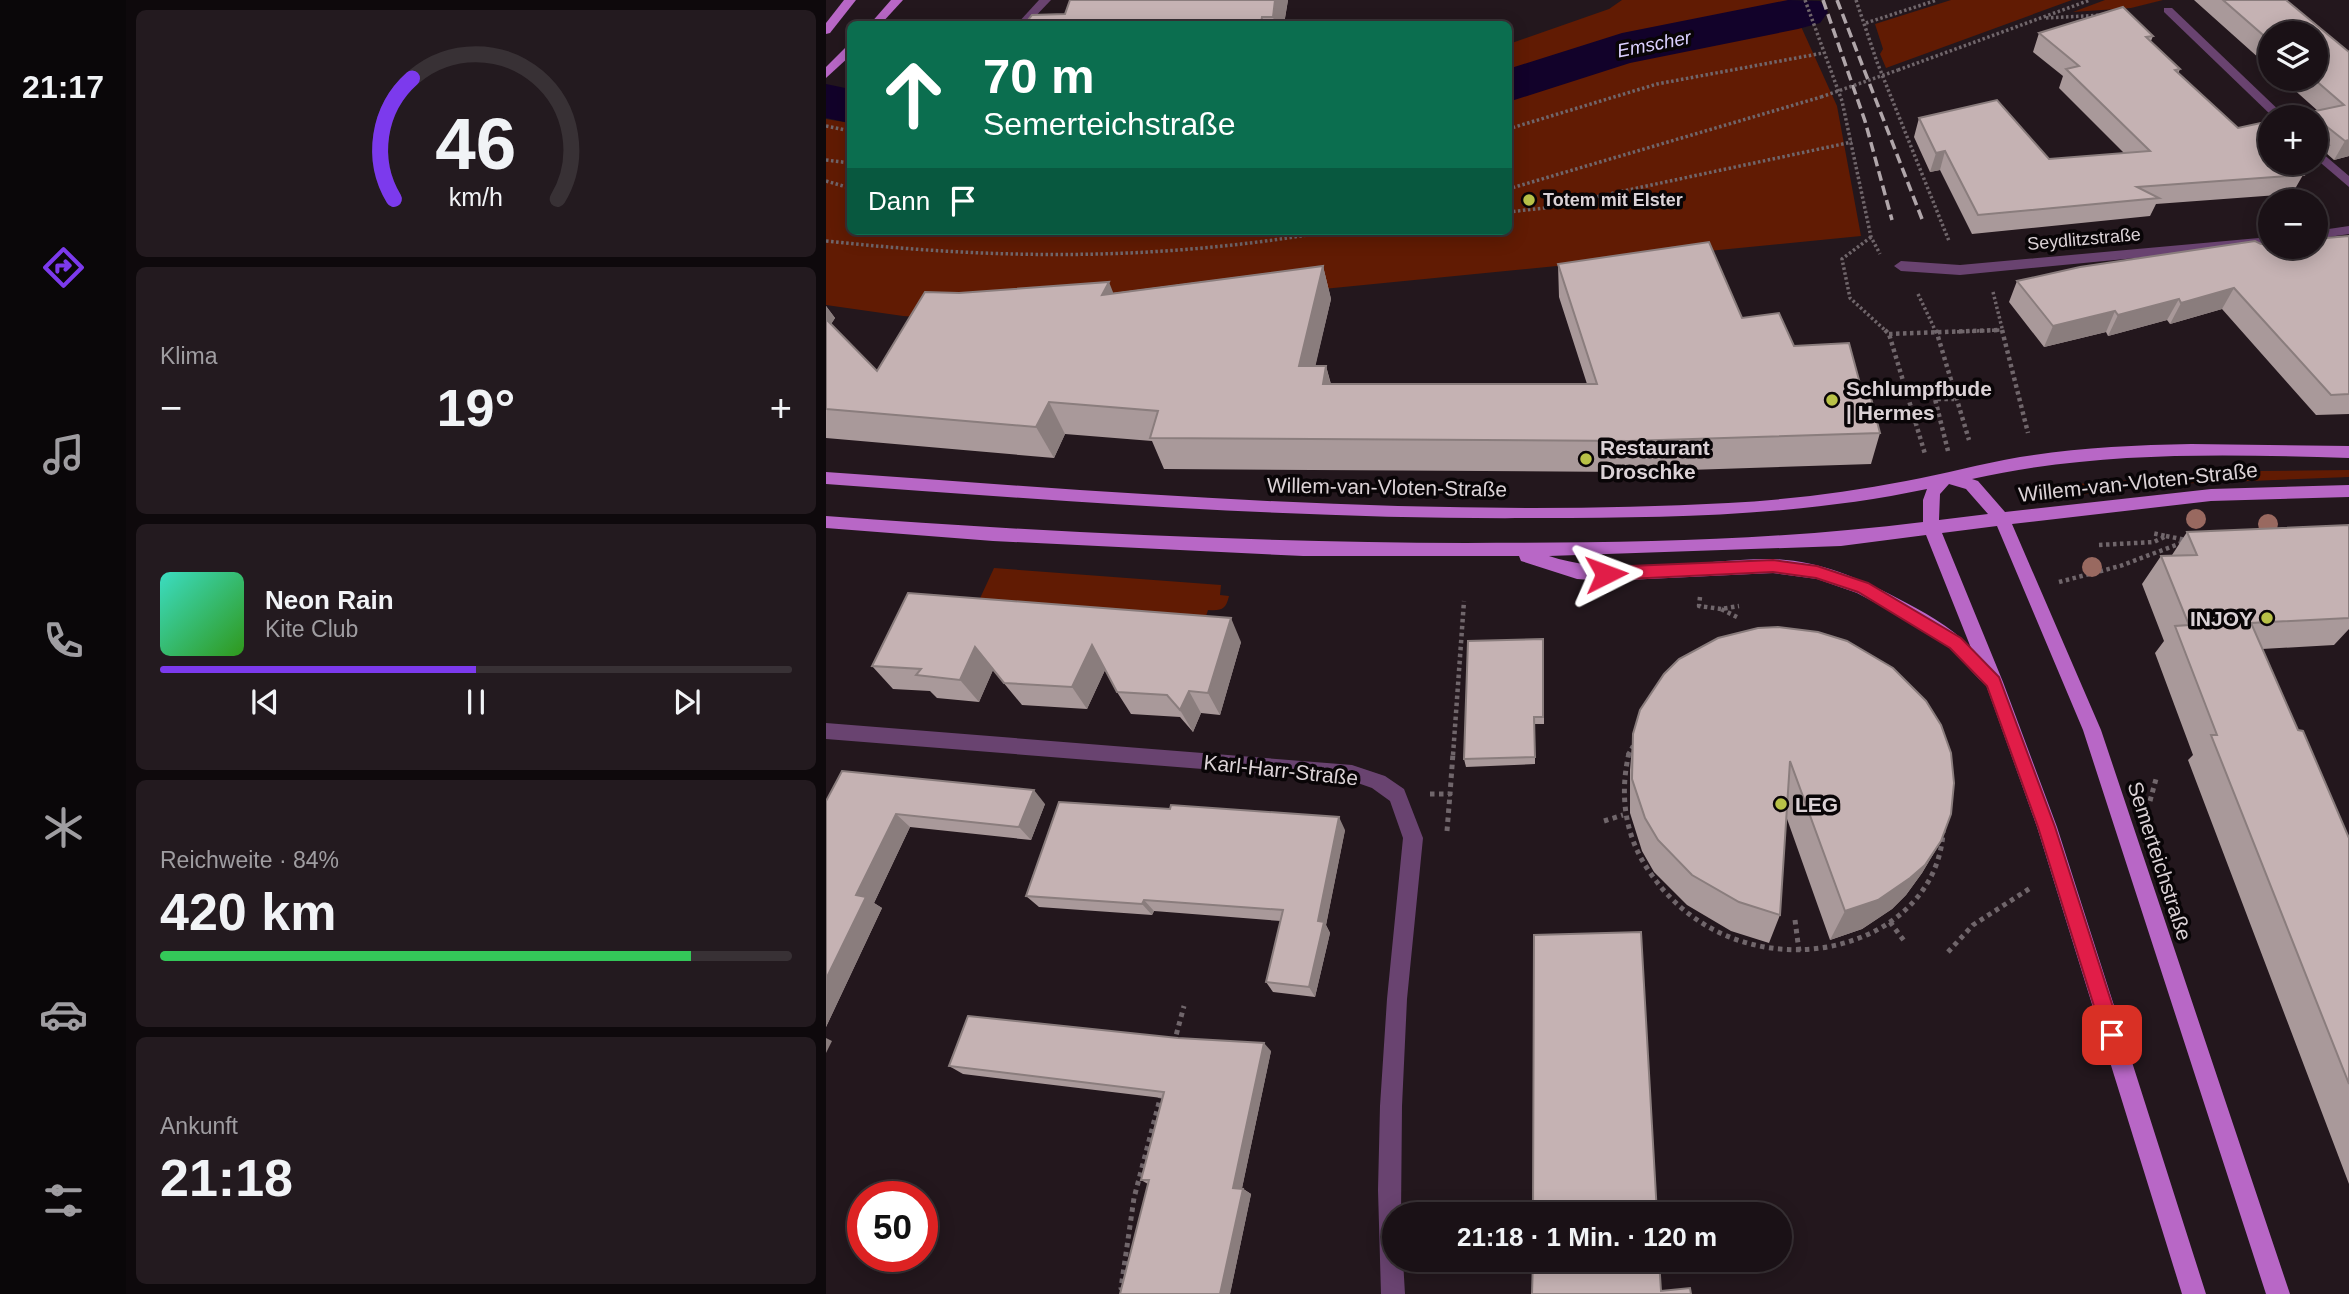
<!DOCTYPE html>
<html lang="de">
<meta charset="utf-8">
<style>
:root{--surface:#1a1116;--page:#231a1f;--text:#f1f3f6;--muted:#9f9da1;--line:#383135;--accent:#7c3aed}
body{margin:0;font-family:Arial,sans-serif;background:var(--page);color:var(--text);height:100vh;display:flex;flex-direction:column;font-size:26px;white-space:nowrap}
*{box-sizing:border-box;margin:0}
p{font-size:23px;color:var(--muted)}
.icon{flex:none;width:38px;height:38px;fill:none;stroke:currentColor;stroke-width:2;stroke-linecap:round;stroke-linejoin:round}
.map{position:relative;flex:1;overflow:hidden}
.side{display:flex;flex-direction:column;gap:10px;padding:10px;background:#0e090c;width:700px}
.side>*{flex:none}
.banner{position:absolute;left:21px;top:21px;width:665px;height:214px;border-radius:10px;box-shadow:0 4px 18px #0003,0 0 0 2px var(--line);background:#0b6e4f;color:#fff;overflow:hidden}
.fabs{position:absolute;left:1432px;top:21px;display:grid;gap:14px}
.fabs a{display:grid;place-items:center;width:70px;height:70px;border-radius:50%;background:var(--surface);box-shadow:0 4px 18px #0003,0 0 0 2px var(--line);font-size:35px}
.speed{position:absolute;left:21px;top:1181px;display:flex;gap:14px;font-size:35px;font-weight:700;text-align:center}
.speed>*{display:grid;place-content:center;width:91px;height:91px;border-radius:50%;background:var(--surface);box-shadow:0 4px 18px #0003,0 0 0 2px var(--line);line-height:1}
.speed .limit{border:10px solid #d22;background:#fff;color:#111}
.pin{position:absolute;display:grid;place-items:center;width:60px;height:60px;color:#fff;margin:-30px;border-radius:14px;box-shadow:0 4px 10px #0006}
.me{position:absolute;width:77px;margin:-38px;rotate:87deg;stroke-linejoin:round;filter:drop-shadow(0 0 5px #0008)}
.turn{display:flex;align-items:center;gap:24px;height:147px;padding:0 21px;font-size:32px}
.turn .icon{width:91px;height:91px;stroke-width:2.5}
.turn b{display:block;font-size:49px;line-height:60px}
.then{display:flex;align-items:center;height:66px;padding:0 21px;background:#0003;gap:14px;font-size:26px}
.big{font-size:52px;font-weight:700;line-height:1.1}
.side .card{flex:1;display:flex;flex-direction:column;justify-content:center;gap:10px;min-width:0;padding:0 24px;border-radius:10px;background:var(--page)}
.side .dial{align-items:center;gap:0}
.dial svg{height:182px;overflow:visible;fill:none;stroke:var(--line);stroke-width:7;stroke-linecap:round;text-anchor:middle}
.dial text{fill:var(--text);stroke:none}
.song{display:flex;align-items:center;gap:21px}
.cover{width:84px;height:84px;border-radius:10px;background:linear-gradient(135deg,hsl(170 70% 55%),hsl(110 70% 35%))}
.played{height:7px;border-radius:4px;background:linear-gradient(90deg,var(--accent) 50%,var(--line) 50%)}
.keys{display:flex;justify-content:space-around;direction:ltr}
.heat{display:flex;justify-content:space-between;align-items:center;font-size:38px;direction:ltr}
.charge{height:10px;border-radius:5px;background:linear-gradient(90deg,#34c759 84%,var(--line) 0)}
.trip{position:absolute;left:556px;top:1202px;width:410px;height:70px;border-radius:35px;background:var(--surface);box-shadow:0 4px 18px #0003,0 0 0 2px var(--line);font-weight:700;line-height:70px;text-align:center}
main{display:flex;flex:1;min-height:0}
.tab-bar{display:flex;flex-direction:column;width:126px;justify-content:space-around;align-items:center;background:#0a0709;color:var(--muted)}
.tab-bar .icon{width:49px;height:49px}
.tab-bar .on{color:var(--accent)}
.tab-bar b{font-size:32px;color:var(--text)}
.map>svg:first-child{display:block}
.green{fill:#611b03}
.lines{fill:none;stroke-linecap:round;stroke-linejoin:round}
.river{fill:#12022a;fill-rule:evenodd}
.path-far2{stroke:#70666b;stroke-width:3.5;stroke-dasharray:2.5 2.5;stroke-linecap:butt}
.path-far1{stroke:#70666b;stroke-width:4.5;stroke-dasharray:3.5 3.5;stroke-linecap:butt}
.path{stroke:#70666b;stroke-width:5;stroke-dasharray:4.5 4.5;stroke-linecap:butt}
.minor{fill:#694370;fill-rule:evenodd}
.major{fill:#b867c6;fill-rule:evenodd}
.rail{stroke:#b0a6aa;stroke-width:3.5;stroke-dasharray:10 5;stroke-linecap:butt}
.path-bridge{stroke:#70666b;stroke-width:3.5;stroke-dasharray:2.5 2.5;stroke-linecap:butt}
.tree{fill:#996960}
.wall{fill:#a9999a}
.shaded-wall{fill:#8a7d7d}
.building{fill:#c5b2b3;stroke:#8a7d7d;stroke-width:2}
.route{fill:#e11d48;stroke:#92132f;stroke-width:2}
.poi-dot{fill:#b8c147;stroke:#090507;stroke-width:2.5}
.labels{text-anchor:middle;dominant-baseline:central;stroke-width:7;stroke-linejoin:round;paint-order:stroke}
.far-poi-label{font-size:18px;font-weight:bold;fill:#dbd2d6;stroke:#090507;text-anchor:start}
.far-street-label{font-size:18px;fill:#dbd2d6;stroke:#090507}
.far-water-label{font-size:19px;font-style:italic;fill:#dbd0fe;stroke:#090507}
.poi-label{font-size:21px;font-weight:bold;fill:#dbd2d6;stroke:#090507;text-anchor:start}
.street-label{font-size:21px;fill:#dbd2d6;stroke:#090507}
</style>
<main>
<nav class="tab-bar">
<b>21:17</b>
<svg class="icon on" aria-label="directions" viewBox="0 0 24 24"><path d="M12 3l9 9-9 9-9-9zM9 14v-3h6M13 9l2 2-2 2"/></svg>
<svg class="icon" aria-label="music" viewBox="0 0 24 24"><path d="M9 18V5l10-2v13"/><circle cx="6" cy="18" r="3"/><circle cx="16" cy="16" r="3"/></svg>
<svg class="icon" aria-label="phone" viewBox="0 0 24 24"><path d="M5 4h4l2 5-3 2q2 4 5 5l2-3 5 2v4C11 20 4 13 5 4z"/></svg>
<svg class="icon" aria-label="climate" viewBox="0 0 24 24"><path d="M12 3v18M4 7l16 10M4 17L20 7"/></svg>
<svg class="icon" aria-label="car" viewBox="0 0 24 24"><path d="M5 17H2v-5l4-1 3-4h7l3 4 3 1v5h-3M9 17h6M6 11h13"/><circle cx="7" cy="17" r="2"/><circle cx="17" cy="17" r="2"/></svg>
<svg class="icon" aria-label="filters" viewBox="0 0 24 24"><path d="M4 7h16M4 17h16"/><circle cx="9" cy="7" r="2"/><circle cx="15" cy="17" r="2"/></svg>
</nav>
<section class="side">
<div class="card dial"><svg viewBox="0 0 100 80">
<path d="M14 69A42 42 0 1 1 86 69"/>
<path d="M14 69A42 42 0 0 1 22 16" stroke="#7c3aed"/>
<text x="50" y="56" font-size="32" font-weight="700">46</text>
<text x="50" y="72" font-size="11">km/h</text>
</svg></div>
<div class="card"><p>Klima</p>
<div class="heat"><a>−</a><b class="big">19°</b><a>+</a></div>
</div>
<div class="card">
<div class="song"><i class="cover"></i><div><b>Neon Rain</b><p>Kite Club</p></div></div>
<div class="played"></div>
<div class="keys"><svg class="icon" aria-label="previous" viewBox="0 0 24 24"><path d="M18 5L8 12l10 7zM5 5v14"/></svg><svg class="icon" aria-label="pause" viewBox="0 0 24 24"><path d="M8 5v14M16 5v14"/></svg><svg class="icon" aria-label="next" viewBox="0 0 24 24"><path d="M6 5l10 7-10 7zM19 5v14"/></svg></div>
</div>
<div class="card"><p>Reichweite · 84%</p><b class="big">420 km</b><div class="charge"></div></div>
<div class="card"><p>Ankunft</p><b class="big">21:18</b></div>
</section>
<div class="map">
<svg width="1523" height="1294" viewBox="0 0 1523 1294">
<rect width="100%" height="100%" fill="#23171d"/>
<g class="green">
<path d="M796 0H963L1011 106 1035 236 161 322 77 316 0 305V119L24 123V231H682L683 44 783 9Z"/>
<path d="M1125 0H1246L1060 68 1054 54 1057 49 1049 24Z"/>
<path d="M1279 0H1337L1305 8 1247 12Z"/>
<path d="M1523 470V477L1345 484 1244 496 1238 485 1432 471Z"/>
<path d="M168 568 395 585 394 595 403 596C400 609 396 611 382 610L373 638 144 620Z"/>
</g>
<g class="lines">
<g class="river">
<path d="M962 0 994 1 1002 12 994 23 972 29 804 63 682 102V69L796 33Z"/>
<path d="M0 84 24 89V123L0 118Z"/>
</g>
<g class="path-far2">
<path d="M979 0 1016 101 1045 237 1054 254"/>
<path d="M1030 0 1051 62 1123 241"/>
<path d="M1220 18 1277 15"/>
<path d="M1040 23 1111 0"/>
<path d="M1072 70 1264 0"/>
<path d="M0 126 24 131"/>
<path d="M682 129 831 84 997 53"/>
<path d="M0 160 24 163"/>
<path d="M0 181 24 188"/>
<path d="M682 189 995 97"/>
<path d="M682 212 718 208 1026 142"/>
<path d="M1045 237 1016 259 1024 298 1061 332"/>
<path d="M0 241C177 260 330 261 506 231"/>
<path d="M1167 292 1177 332"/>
<path d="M1092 294 1110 332"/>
<path d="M1126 332 1174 330"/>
</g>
<g class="path-far1">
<path d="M1059 330 1063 334 1099 454"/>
<path d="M1110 330 1143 440"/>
<path d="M1176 330 1202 433"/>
<path d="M1063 334 1174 330"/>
<path d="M1122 451 1109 399H1128"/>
<path d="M1340 536 1360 540"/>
<path d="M1273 545 1328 542 1340 536 1326 533"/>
<path d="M1233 582 1294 566 1358 542"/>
<path d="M874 597 873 606 895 609"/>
<path d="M911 617 895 609 913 606"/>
<path d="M627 755 638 601"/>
<path d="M802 755 827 710 873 677 941 660 985 666 1027 681 1056 701 1080 726 1100 755"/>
</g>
<g class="path">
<path d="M803 753C793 796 799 838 825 874 929 1024 1188 934 1099 753"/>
<path d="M604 794H624L627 753"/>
<path d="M1324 801 1330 779"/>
<path d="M778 821 797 815"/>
<path d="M621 831 624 794"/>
<path d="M969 920 973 951"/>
<path d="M1064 922 1079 942"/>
<path d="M1122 952 1147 925 1206 887"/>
<path d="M348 1043 358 1006"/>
<path d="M299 1288H295L308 1198 335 1095"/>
</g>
<g class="minor">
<path d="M213 0H225L202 24H191Z"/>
<path d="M1338 8H1346L1460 117H1447L1338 12Z"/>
<path d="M1489 147 1523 176V187L1489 158Z"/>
<path d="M1523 226V234L1489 239V231Z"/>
<path d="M1444 237V245L1134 275 1075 271 1068 266 1075 261 1134 265Z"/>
<path d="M0 723 526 765 559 776 578 789 597 838 581 999 576 1106 575 1214H569V1260H577L579 1294H555L552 1190 554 1106 561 999 577 838 564 801 546 788 526 781 0 739Z"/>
</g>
<g class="major">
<path d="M18 0H30L4 33 0 34V23Z"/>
<path d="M65 0H77L55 24H44Z"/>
<path d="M20 47H24V56L0 78V67Z"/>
<path d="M1365 444 1523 446V458C1396 454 1270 451 1146 479L1152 481 1179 512 1385 489 1523 485V497L1385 501 1186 524 1275 730 1464 1294H1440L1257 730 1171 526 1116 533 1177 682 1231 827 1380 1294H1356L1211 827 1159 682 1154 680 1124 648 1076 617 1031 593 991 579 947 573 780 581 751 579 695 561 693 556H477L167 541 0 528V516C213 532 426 542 640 543 792 543 946 541 1097 522V500L1101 489C973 516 844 518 714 518 476 520 238 501 0 484V472C299 493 602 519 902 503 962 500 1021 492 1080 481 1118 474 1154 464 1194 457 1250 448 1308 445 1365 444ZM1123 484 1140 489 1162 514 1113 520 1114 494ZM1100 535 1145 648C1125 626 1096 611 1071 598 1032 577 989 560 945 559 872 559 794 579 723 556L1015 546Z"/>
</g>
<g class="rail">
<path d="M997 0 1039 121 1066 220"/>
<path d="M1011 0 1096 219"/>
</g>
<path class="path-bridge" d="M995 97 1072 70"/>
</g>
<g class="tree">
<circle cx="1370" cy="519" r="10"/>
<circle cx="1442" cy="524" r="10"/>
<circle cx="1266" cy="567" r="10"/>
</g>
<g class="wall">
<path d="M244 0H462L458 24H199L239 14Z"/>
<path d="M1368 0H1460L1523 52V156L1508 160 1499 152 1492 164 1478 168 1474 173 1477 175 1466 194 1330 204 1324 216 1146 234 1114 170 1104 172 1088 137 1093 118 1223 159 1298 153 1233 88 1237 76 1207 52 1213 33 1327 36 1325 41 1354 69 1352 74 1412 128 1492 111 1456 79H1489L1444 33V68Z"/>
<path d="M1523 236V414L1490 415 1396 309 1344 324 1341 320 1282 336 1280 332 1218 347 1183 302 1191 281 1435 244Z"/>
<path d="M732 264 916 318 968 346 1036 391 1054 433 1045 464 802 472 338 469 326 441 239 434 228 458 0 438V306L9 318 5 324 51 371 133 293H287L497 266 505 299 489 366H500L505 384H761L733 297Z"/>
<path d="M1523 525V629L1508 645 1436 649 1472 730 1523 838V1184L1362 760 1367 755 1329 653 1338 641 1316 584 1335 556 1346 555 1361 532Z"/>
<path d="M415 642 394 715 375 713 367 732 354 717 305 714 291 692 279 670 261 709 196 705 167 670 153 702 111 698 104 691 67 689 46 666Z"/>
<path d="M718 647V724H709V764L640 767 638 759Z"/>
<path d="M1067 668 1115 841 1096 873 1080 895 1066 909 1036 929 1004 940 960 816 954 915 943 943 905 931 861 905 828 872 816 851 804 813V770L807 734Z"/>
<path d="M0 801 219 804 205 840 84 827 48 903 56 908 0 1027Z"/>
<path d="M519 830 500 925 504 933 489 997 447 992 440 982 455 921 328 911 326 915 213 907 200 896Z"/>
<path d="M445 1051 416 1188 425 1194 404 1294H294L322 1184 315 1180 336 1098 137 1074 123 1066Z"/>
</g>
<g class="shaded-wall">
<path d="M449 0H462L458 24H449L447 17Z"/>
<path d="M1523 140V156L1508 160 1519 141Z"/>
<path d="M1503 145 1492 164 1478 168 1473 175 1462 176 1469 163H1489V149Z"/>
<path d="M1119 151 1114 170 1104 172 1110 153Z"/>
<path d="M497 266 505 299 482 398 473 366Z"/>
<path d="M283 282 296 315 276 295Z"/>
<path d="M1408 288 1396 309 1344 324 1355 303Z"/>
<path d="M1353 299 1341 320 1282 336 1292 315Z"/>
<path d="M0 306 9 318 2 329 0 327Z"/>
<path d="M1289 311 1280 332 1218 347 1227 326Z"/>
<path d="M500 366 508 398 497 384Z"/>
<path d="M223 402 239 434 228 458 210 427Z"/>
<path d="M405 618 415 642 394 715 382 693Z"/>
<path d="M266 645 280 668 261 709 246 687Z"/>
<path d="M149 647 167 670 153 702 134 680Z"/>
<path d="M363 691 375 713 367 732 354 710Z"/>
<path d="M208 790 219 804 205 840 193 827Z"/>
<path d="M70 814 84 827 48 903 56 908 0 1027V979L30 895Z"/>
<path d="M513 817 519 830 500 925 504 933 489 997 483 987 492 921Z"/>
<path d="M1115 841 1096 873 1080 895 1066 909 1036 929 1004 940 1019 911Z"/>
<path d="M318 900 328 911 326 915 316 904Z"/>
<path d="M0 1038 6 1041 0 1053Z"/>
<path d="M438 1043 445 1051 415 1193 407 1188Z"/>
<path d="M417 1189 425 1194 404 1294H394Z"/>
</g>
<g class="building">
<path d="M244 0H449L447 17H436L435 24H199L206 15 239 14Z"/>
<path d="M1397 0H1460L1523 52V140L1519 141 1500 126 1497 139 1503 145 1489 149V117H1461L1518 105 1488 79H1489V33H1444V41Z"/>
<path d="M1297 7 1327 36 1320 37 1354 69 1349 70 1412 128 1444 121V163H1478L1479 164 1467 167 1477 175 1311 187 1333 198 1152 215 1119 151 1110 153 1093 118 1171 100 1223 159 1324 151 1240 69 1253 66 1213 33Z"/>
<path d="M1523 236V394L1505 395 1408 288 1355 303 1353 299 1292 315 1289 311 1227 326 1191 281 1254 267 1429 241 1435 244 1444 243V247H1489V239Z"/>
<path d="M883 242 916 318 953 313 968 346 1023 343 1036 391 1043 390 1054 433 803 441 324 438 332 411 223 402 210 427 0 409V319L51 371 99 292 133 293 283 282 276 295 497 266 473 366H500L497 384H771L732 264Z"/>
<path d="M1523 525V618L1425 623 1472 730 1477 731 1523 838V1084L1385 735H1391L1349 626 1363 625 1335 556 1371 555 1361 532Z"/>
<path d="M82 593 405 618 382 693 363 691 354 710 341 695 291 692 266 645 246 687 178 683 149 647 134 680 90 675 95 669 46 666Z"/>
<path d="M952 627 992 632 1021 641 1067 668 1100 701 1115 725 1125 753 1128 783 1125 814 1115 841 1099 865 1084 878 1052 900 1019 911 964 761 954 915 913 902 866 875 832 840 819 818 806 779 807 734 814 710 838 674 853 659 892 638 932 628Z"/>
<path d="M717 639V717H708L709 757 638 759 642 641Z"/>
<path d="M16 771 208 790 193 827 70 814 30 895 40 897 0 979V801Z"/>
<path d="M233 802 344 809 345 805 513 817 492 921 498 922 483 987 440 982 457 910 318 900 316 904 200 896Z"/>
<path d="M815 932 831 1214H707L708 935Z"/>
<path d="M142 1016 352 1038 438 1043 407 1188 417 1189 394 1294H294L323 1180H315L338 1092 123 1066Z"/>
<path d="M707 1260H833L835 1291 864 1288 865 1294H706Z"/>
</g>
<path class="route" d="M947 560 991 566 1042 583 1135 638 1173 677 1229 827 1296 1035 1293 1042 1286 1044 1279 1042 1277 1035 1212 827 1161 686 1124 648 1032 592 990 578 947 572 780 580 773 574 780 567Z"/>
<g class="poi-dot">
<circle cx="703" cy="200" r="7"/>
<circle cx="1006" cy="400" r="7"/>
<circle cx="760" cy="459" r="7"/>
<circle cx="1441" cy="618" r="7"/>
<circle cx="955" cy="804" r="7"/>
</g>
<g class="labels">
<g class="far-poi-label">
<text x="717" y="200">Totem mit Elster</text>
</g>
<g class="far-street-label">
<text transform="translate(1258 239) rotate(-5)">Seydlitzstraße</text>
</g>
<g class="far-water-label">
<text transform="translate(828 44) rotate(-11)">Emscher</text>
</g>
<g class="poi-label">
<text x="1020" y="388">Schlumpfbude<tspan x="1020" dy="24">| Hermes</tspan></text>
<text x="774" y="447">Restaurant<tspan x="774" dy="24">Droschke</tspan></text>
<text x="1427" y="618" text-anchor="end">INJOY</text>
<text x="969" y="804">LEG</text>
</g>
<g class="street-label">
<text transform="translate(1312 482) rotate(-6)">Willem-van-Vloten-Straße</text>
<text transform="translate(561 487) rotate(1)">Willem-van-Vloten-Straße</text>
<text transform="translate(455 770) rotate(6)">Karl-Harr-Straße</text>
<text transform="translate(1334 861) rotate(72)">Semerteichstraße</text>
</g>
</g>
</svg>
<div class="fabs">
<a><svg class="icon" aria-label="layers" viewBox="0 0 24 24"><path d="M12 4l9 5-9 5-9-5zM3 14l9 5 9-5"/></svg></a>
<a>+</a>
<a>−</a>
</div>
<div class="speed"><div class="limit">50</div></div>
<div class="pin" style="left:1286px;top:1035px;background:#d93025"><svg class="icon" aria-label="arrive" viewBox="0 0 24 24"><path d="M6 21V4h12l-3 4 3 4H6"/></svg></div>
<svg class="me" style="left:780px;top:574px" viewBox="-20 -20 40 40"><path d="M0-17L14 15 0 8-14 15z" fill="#e11d48" stroke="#fff" stroke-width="4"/></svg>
<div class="trip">21:18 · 1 Min. · 120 m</div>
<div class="banner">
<div class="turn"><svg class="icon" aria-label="ahead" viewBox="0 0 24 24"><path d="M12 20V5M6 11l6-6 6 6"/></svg><div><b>70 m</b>Semerteichstraße</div></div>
<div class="then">Dann<svg class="icon" aria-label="arrive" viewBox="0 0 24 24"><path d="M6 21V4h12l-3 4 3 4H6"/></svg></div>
</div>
</div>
</main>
